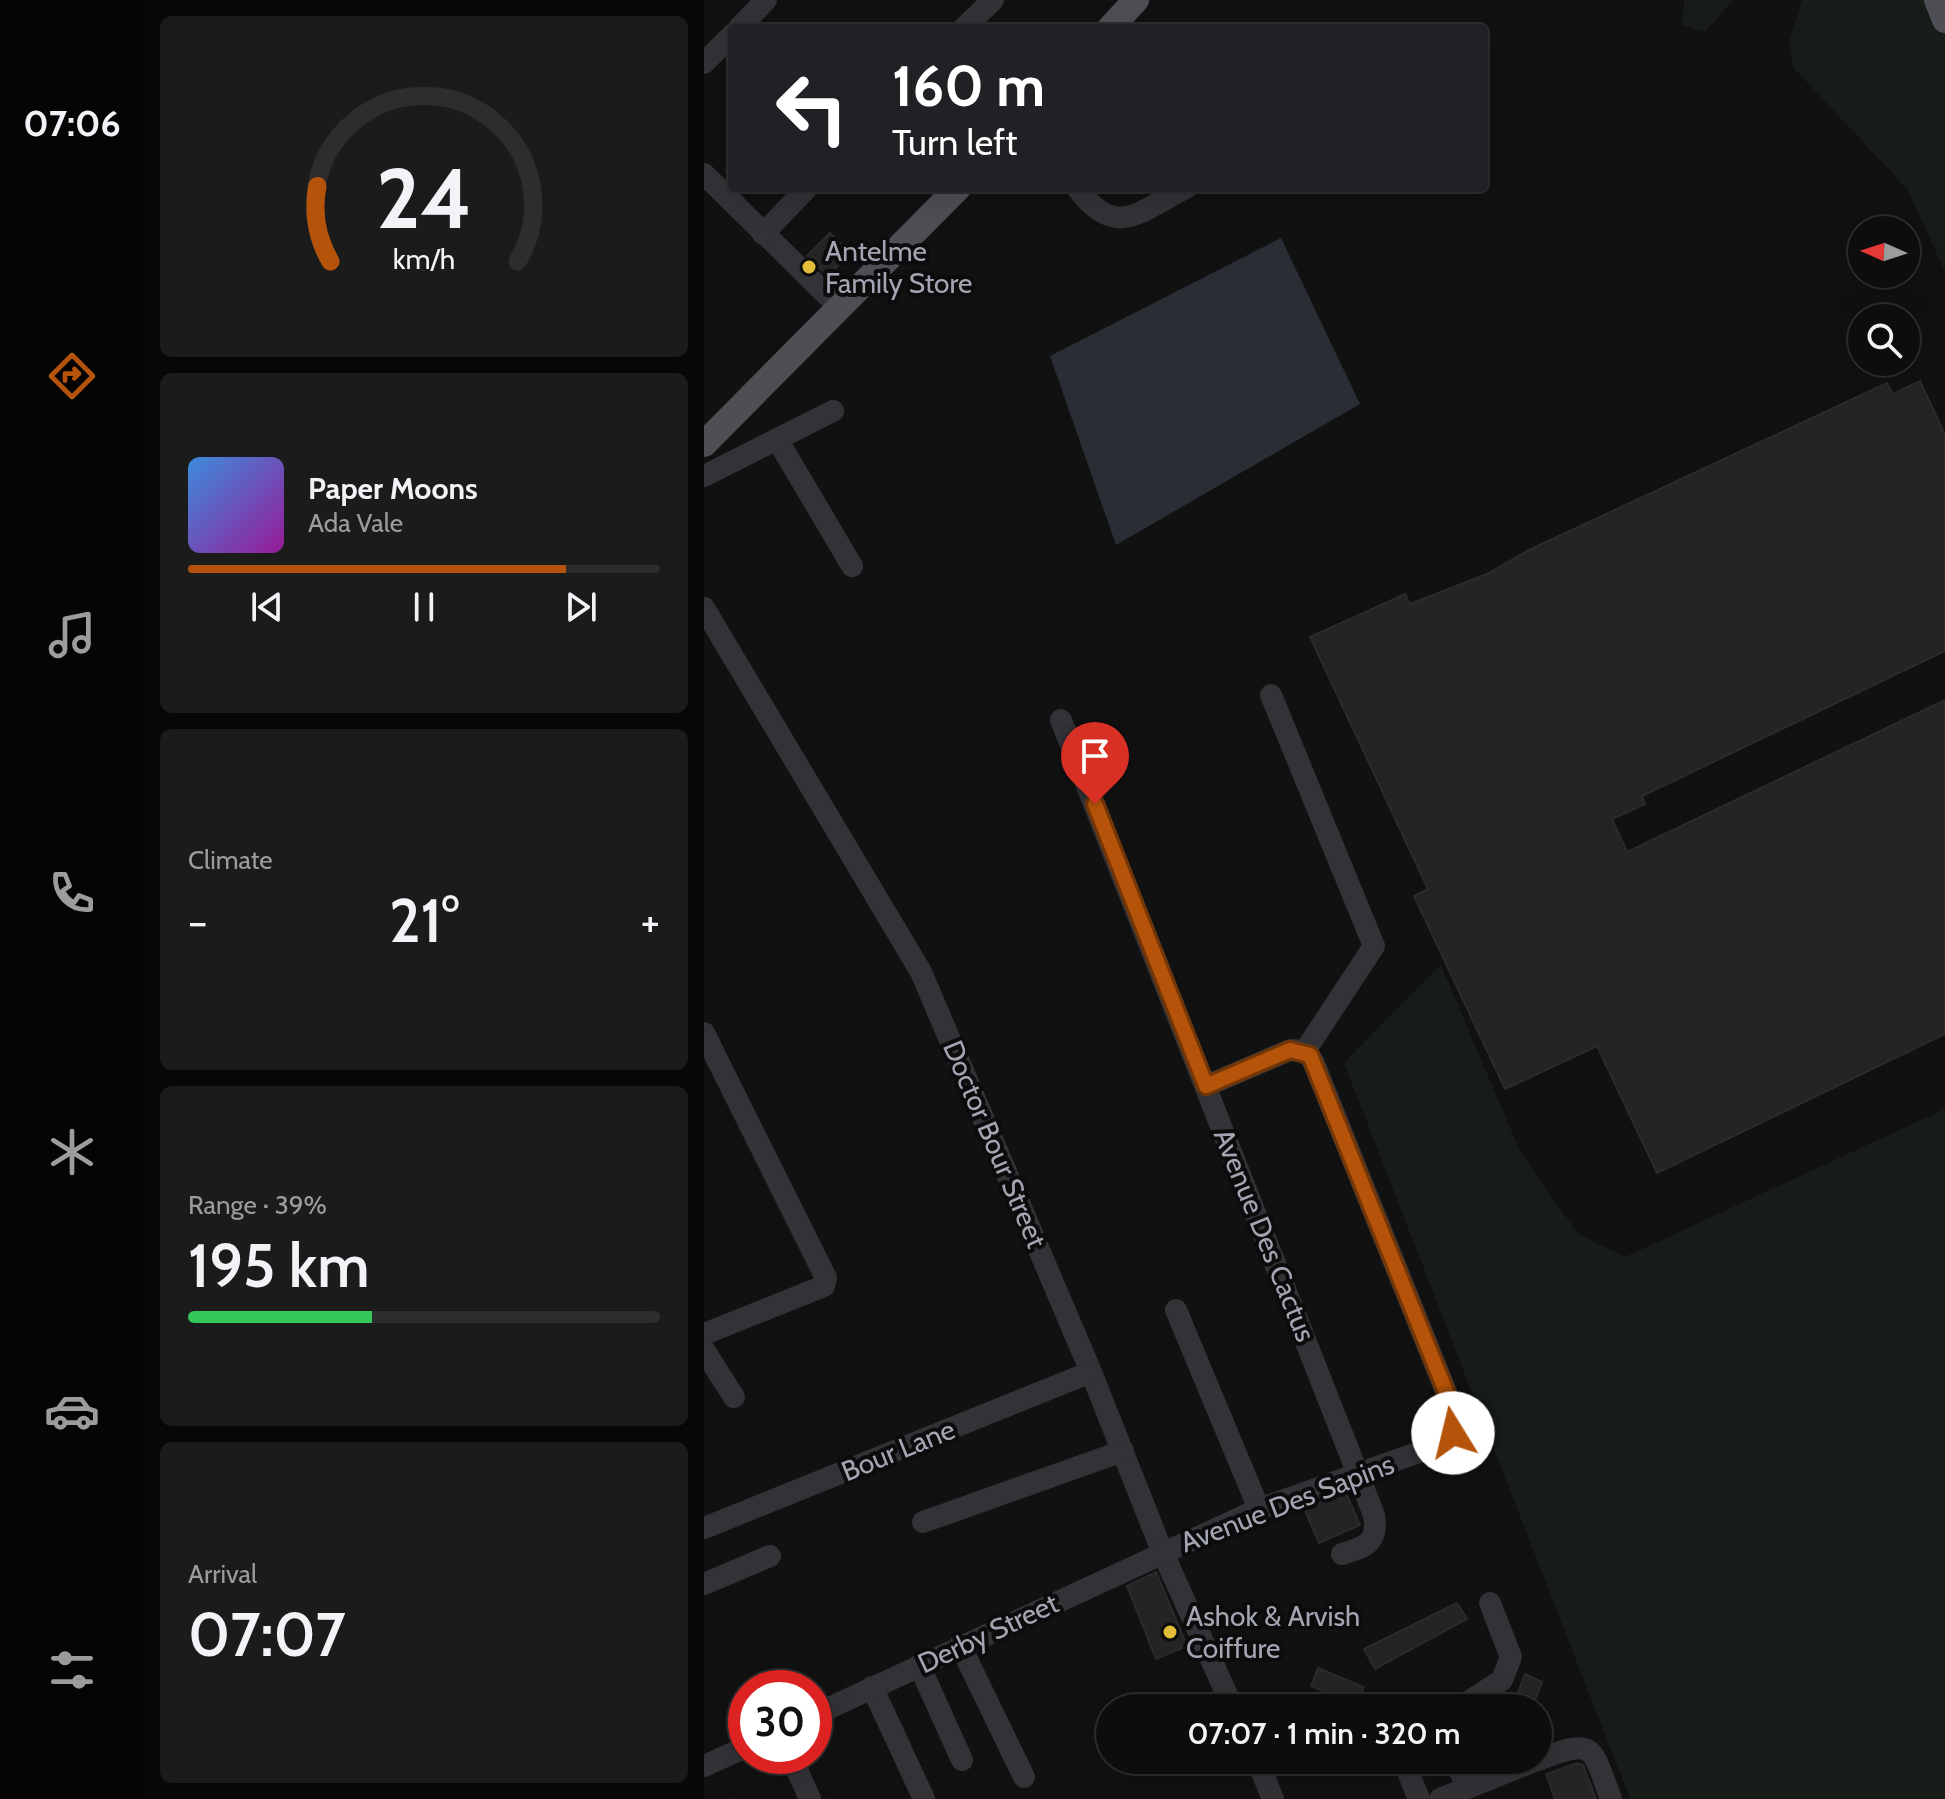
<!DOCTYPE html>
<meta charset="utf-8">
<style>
:root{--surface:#0d0d0e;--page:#1b1b1c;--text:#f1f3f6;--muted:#9a9c9e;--line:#2d2d2e;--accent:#b45309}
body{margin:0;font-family:Cabin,sans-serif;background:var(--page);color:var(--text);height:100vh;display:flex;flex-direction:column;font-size:30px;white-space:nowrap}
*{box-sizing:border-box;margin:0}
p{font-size:26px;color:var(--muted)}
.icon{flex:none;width:44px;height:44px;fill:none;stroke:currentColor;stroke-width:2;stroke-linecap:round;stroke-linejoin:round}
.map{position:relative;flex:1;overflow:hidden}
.panel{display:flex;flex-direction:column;gap:16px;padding:16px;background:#070708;width:560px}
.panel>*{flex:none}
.hud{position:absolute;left:24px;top:24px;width:760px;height:168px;border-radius:8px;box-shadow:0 8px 32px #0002,0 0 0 2px var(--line);background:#202124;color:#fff;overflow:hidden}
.needle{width:52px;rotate:273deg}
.fabs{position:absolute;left:1144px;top:216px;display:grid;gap:16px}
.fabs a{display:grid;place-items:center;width:72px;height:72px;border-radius:50%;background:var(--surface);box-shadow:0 8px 32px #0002,0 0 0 2px var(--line);font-size:40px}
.speed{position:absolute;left:24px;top:1670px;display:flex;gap:16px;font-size:40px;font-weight:700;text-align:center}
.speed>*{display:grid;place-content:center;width:104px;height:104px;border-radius:50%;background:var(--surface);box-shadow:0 8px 32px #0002,0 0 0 2px var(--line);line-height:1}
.speed .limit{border:12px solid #d22;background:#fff;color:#111}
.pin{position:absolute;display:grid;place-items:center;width:68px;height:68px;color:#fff;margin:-82px -34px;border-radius:50% 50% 50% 0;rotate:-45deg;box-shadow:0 0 8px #0007}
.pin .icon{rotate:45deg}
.me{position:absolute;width:88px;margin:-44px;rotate:351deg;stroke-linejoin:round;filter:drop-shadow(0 0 6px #0008)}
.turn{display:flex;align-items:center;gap:28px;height:168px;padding:0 32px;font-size:36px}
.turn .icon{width:104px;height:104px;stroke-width:2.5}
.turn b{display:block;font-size:56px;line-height:68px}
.big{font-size:60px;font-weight:600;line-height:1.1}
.panel .card{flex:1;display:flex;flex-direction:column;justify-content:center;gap:12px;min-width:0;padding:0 28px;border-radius:12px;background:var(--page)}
.panel .dial{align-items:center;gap:0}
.dial svg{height:208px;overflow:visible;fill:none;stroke:var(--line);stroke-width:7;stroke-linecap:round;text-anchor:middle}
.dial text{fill:var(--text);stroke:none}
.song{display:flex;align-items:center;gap:24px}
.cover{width:96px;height:96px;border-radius:12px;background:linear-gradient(135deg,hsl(210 70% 55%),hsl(300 70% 35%))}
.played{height:8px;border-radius:4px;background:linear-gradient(90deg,var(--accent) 80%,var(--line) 80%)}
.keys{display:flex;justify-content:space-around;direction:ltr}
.heat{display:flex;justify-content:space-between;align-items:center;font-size:44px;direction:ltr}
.charge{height:12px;border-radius:6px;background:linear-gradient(90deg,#34c759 39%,var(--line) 0)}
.trip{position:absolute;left:392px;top:1694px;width:456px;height:80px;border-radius:40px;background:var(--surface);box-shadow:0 8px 32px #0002,0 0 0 2px var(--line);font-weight:600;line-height:80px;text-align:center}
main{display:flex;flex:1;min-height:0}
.menu{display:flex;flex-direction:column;width:144px;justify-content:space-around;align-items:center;background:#050506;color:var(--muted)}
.menu .icon{width:56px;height:56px}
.menu .selected{color:var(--accent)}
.menu b{font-size:36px;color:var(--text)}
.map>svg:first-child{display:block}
.green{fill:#171c19}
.water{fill:#282e34}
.building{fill:#242426;stroke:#2b2b2e;stroke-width:2}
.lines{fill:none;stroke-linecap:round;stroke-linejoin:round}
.minor{stroke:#323237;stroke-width:22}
.major{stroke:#4e4f55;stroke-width:26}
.route-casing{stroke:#753606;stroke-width:20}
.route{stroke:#b45309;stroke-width:14}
.poi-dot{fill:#e3bc38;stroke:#0c0c0d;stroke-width:3}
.labels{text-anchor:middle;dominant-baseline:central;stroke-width:8;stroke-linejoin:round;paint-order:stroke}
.poi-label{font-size:28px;fill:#a3a6b2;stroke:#0c0c0d;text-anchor:start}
.street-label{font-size:28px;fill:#a3a6b2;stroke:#0c0c0d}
</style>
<main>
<nav class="menu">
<b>07:06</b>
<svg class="icon selected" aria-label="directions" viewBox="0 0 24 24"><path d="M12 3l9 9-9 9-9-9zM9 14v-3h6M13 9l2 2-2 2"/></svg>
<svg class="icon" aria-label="music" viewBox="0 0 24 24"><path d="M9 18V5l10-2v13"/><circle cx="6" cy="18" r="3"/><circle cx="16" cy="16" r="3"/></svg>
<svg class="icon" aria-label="phone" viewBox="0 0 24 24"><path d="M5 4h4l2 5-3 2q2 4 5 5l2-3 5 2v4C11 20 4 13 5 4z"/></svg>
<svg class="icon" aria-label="climate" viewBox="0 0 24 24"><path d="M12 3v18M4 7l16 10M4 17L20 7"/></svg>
<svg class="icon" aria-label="car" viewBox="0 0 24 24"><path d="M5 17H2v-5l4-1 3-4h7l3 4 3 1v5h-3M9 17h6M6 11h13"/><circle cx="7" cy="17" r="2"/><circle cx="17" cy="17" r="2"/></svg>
<svg class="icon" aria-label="filters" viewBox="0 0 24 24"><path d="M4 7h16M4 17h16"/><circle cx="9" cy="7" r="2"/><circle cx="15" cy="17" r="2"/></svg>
</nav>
<section class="panel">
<div class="card dial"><svg viewBox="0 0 100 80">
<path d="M14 69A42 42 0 1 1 86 69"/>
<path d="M14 69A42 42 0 0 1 9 40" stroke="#b45309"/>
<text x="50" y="56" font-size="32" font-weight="700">24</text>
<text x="50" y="72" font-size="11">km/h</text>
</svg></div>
<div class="card">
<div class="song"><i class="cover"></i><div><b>Paper Moons</b><p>Ada Vale</p></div></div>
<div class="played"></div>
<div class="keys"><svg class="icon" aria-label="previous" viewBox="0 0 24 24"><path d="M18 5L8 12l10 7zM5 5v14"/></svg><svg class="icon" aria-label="pause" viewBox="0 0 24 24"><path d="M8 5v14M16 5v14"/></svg><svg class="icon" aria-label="next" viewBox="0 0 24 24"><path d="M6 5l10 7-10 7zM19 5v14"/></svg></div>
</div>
<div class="card"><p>Climate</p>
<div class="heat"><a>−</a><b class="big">21°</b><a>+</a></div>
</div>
<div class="card"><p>Range · 39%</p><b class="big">195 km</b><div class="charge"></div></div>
<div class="card"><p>Arrival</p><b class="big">07:07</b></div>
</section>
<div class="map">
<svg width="1241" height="1799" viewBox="0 0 1241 1799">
<rect width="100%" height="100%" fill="#111112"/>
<g class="green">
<path d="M980 0H1029L1001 32 978 25Z"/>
<path d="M1098 0H1241V272L1204 190 1089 67 1085 42Z"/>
<path d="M737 965 816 1151 874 1234 921 1257 1241 1109V1799H926L640 1063Z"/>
</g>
<path class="water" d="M577 238 656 404 412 545 346 356Z"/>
<g class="building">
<path d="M126 233 146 253 124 276 103 256Z"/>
<path d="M1216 381 1241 435V651L938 796 941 804 908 819 923 852 1241 700V1034L953 1173 893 1046 801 1089 710 896 724 889 606 637 701 594 706 604 783 574 825 550 1183 383 1189 394Z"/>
<path d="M642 1493 656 1525 615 1543 600 1508Z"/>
<path d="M452 1572 483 1646 452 1659 423 1586Z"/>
<path d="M753 1603 763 1619 671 1669 660 1649Z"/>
<path d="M614 1668 660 1687 652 1705 607 1686Z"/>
<path d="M821 1674 838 1682 828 1708H808Z"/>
<path d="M873 1763 879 1765 892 1799H851L842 1774Z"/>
</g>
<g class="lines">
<g class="minor">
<path d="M35 28 62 0"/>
<path d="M260 28 289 0"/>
<path d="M0 63 28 35"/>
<path d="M0 174 136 308"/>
<path d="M373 188C412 240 434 212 482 188"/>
<path d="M59 234 103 188"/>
<path d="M73 439 148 566"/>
<path d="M0 476 129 411"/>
<path d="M0 608 217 972 387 1372 458 1551 529 1708"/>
<path d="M567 695 670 946 601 1051"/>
<path d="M357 720 670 1515C675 1543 661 1547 638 1554"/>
<path d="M0 1033 122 1278 120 1286 0 1334"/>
<path d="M502 1086 586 1050 601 1051"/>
<path d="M472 1310 555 1509"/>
<path d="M0 1350 30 1397"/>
<path d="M219 1522 419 1451"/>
<path d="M0 1528 387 1372"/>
<path d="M0 1584 66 1556"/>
<path d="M256 1645 320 1777"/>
<path d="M215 1665 258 1760"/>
<path d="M168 1687 220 1799"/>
<path d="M755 1708 798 1680 807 1657 786 1603"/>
<path d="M110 1715 555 1509 735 1445 749 1433V1409L609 1061 601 1051"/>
<path d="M87 1756 106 1799"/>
<path d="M553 1760 569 1799"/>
<path d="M695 1760 702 1767 715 1799"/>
<path d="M750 1760 764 1787"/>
<path d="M834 1760C892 1737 887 1746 907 1799"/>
<path d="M0 1766 42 1747"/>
<path d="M736 1799 833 1760"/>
</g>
<g class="major">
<path d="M1233 0 1241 20"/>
<path d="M406 28 432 0"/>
<path d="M0 444 254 188"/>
</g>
</g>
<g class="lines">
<g class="route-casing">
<path id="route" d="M391 804 502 1086 586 1050 606 1055 749 1409V1433"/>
</g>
<use href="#route" class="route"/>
</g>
<g class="poi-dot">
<circle cx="105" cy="267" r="8"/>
<circle cx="466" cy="1632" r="8"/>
</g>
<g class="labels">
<g class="poi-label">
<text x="121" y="251">Antelme<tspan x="121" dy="32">Family Store</tspan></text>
<text x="482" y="1616">Ashok &amp; Arvish<tspan x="482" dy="32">Coiffure</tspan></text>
</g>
<g class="street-label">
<text transform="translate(291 1144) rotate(67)">Doctor Bour Street</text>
<text transform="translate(561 1235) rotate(68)">Avenue Des Cactus</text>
<text transform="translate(194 1450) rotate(-22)">Bour Lane</text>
<text transform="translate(583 1503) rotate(-21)">Avenue Des Sapins</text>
<text transform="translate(284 1633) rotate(-25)">Derby Street</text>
</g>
</g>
</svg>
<div class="fabs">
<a><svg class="needle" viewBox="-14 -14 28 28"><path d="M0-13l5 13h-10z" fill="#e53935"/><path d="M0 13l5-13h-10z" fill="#9a9c9e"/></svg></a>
<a><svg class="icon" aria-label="search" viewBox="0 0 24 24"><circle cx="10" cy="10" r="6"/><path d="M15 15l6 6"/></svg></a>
</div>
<div class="speed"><div class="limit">30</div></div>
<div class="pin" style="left:391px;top:804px;background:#d93025"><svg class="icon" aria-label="arrive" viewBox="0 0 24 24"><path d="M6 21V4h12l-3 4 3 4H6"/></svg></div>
<svg class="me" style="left:749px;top:1433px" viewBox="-20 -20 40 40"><circle r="19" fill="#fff"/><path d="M0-13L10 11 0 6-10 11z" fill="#b45309"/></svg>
<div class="trip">07:07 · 1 min · 320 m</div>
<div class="hud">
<div class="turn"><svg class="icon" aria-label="left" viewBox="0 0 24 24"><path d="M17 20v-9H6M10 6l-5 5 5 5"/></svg><div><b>160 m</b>Turn left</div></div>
</div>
</div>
</main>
